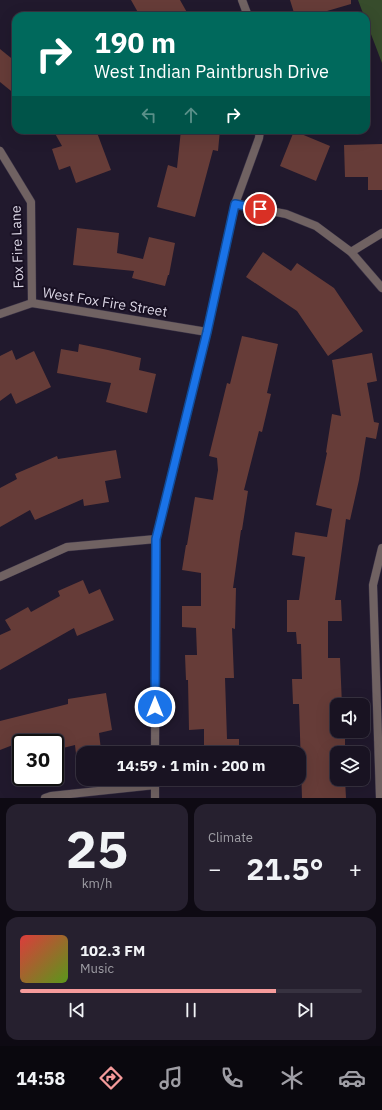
<!DOCTYPE html>
<meta charset="utf-8">
<style>
:root{--surface:#191322;--page:#26202f;--text:#f1f3f6;--muted:#9f9ea5;--line:#373240;--accent:#f59b9b}
body{margin:0;font-family:"IBM Plex Sans",sans-serif;background:var(--page);color:var(--text);height:100vh;display:flex;flex-direction:column;font-size:15px;white-space:nowrap}
*{box-sizing:border-box;margin:0}
p{font-size:13px;color:var(--muted)}
.icon{flex:none;width:22px;height:22px;fill:none;stroke:currentColor;stroke-width:2;stroke-linecap:round;stroke-linejoin:round}
.map{position:relative;height:798px;overflow:hidden}
.drawer{display:flex;flex-direction:column;gap:6px;padding:6px;background:#0e0a13;flex:1}
.drawer>*{flex:none}
.top-card{position:absolute;left:12px;top:12px;width:358px;height:122px;border-radius:12px;box-shadow:0 4px 16px #0002,0 0 0 1px var(--line);background:#00695c;color:#fff;overflow:hidden}
.fabs{position:absolute;left:330px;top:698px;display:grid;gap:8px}
.fabs a{display:grid;place-items:center;width:40px;height:40px;border-radius:8px;background:var(--surface);box-shadow:0 4px 16px #0002,0 0 0 1px var(--line);font-size:20px}
.speed{position:absolute;left:12px;top:734px;display:flex;gap:8px;font-size:20px;font-weight:700;text-align:center}
.speed>*{display:grid;place-content:center;width:52px;height:52px;border-radius:50%;background:var(--surface);box-shadow:0 4px 16px #0002,0 0 0 1px var(--line);line-height:1}
.speed .limit{border:2px solid #111;border-radius:6px;background:#fff;color:#111}
.pin{position:absolute;display:grid;place-items:center;width:34px;height:34px;color:#fff;margin:-17px;border:2px solid #fff;border-radius:50%;box-shadow:0 1px 4px #0007}
.me{position:absolute;width:44px;margin:-22px;rotate:0deg;stroke-linejoin:round;filter:drop-shadow(0 0 3px #0008)}
.turn{display:flex;align-items:center;gap:14px;height:84px;padding:0 16px;font-size:18px}
.turn .icon{width:52px;height:52px;stroke-width:2.5}
.turn b{display:block;font-size:28px;line-height:34px}
.lanes{display:flex;align-items:center;height:38px;padding:0 16px;background:#0003;justify-content:center;gap:20px;direction:ltr}
.lanes .off{opacity:.35}
.big{font-size:30px;font-weight:800;line-height:1.1}
.drawer .card{flex:1;display:flex;flex-direction:column;justify-content:center;gap:6px;min-width:0;padding:0 14px;border-radius:12px;background:var(--page)}
.drawer .dial{align-items:center;gap:0}
.dial b{font-size:52px;line-height:1}
.song{display:flex;align-items:center;gap:12px}
.cover{width:48px;height:48px;border-radius:6px;background:linear-gradient(135deg,hsl(0 70% 55%),hsl(90 70% 35%))}
.played{height:4px;border-radius:2px;background:linear-gradient(90deg,var(--accent) 75%,var(--line) 75%)}
.keys{display:flex;justify-content:space-around;direction:ltr}
.heat{display:flex;justify-content:space-between;align-items:center;font-size:22px;direction:ltr}
.drawer .tiles{flex:1;display:grid;gap:6px;grid-template-columns:1fr 1fr}
.card:last-child{grid-column:span 2}
.trip{position:absolute;left:76px;top:746px;width:230px;height:40px;border-radius:12px;background:var(--surface);box-shadow:0 4px 16px #0002,0 0 0 1px var(--line);font-weight:800;line-height:40px;text-align:center}
.menu{display:flex;height:64px;justify-content:space-around;align-items:center;background:#0a080e;color:var(--muted)}
.menu .icon{width:28px;height:28px}
.menu .selected{color:var(--accent)}
.menu b{font-size:18px;color:var(--text)}
.map>svg:first-child{display:block}
.green{fill:#374c2c}
.building{fill:#663c38}
.lines{fill:none;stroke-linecap:round;stroke-linejoin:round}
.street-casing{stroke:#3b3347;stroke-width:9}
.street{stroke:#706262;stroke-width:8}
.route-casing{stroke:#114b97;stroke-width:10}
.route{stroke:#1a73e8;stroke-width:7}
.labels{text-anchor:middle;dominant-baseline:central;stroke-width:4;stroke-linejoin:round;paint-order:stroke}
.street-label{font-size:14px;fill:#dbd6e5;stroke:#181023}
</style>
<div class="map">
<svg width="382" height="798" viewBox="0 0 382 798">
<rect width="100%" height="100%" fill="#21192d"/>
<path class="green" d="M358 0H382V63L366 21V16H364Z"/>
<g class="building">
<path d="M131 0H180L189 16H140Z"/>
<path d="M290 0H351V4L310 16H295Z"/>
<path d="M0 49 16 62V95L0 82Z"/>
<path d="M53 130H96L111 170 76 183 70 166 59 170 52 149 62 146Z"/>
<path d="M181 130H220L218 151 213 150 195 217 157 207 168 165 177 168Z"/>
<path d="M294 131 330 146 316 181 280 166Z"/>
<path d="M382 144V190H368V177H345L344 145Z"/>
<path d="M77 228 119 233 117 253 143 259 149 237 175 243 169 275H168L165 286 132 278 134 271 73 265Z"/>
<path d="M263 252 291 271 297 263 334 288 363 331 328 356 297 311 246 277Z"/>
<path d="M242 336 278 344 267 393 271 394 262 432 259 431 244 490 248 491 242 530H241L233 588H236L235 629 232 628 234 678H225L227 739H239V753H204V729L189 730 188 680H186L185 655H197L196 628 182 627V606H201V573L182 570 186 545H187L195 497 213 500 218 470 217 458 209 456 227 383 230 384Z"/>
<path d="M79 344 108 350 141 358 139 370 156 374 147 413 106 402 111 383 57 373 61 349 78 352Z"/>
<path d="M12 350 16 360 34 351 51 387 16 404 11 393 0 401V356Z"/>
<path d="M372 353 377 381 367 383 374 422 379 423 376 439 366 437 359 480 350 520 346 519 335 600H341L342 621H328V658H340L342 705H337V731H345V753H337V779H345L346 798H302L299 704H293L292 679H302L301 644H297L296 632H287V600H299L305 557 292 555 295 532 327 537 332 509 316 505 327 453 326 452 332 414 341 416 332 360Z"/>
<path d="M116 450 121 478 105 481 109 502 84 506 83 499 35 520 30 510 0 527V488L17 479 15 474 57 456 58 459Z"/>
<path d="M83 580 89 594 100 589 114 620 77 636 74 628 0 670V635L11 630 5 620 28 607 31 612 60 596 58 591Z"/>
<path d="M106 693 112 730 99 733 101 750 76 754 75 745 55 750V743H18L0 750V721L68 704V699Z"/>
</g>
<g class="lines">
<g class="street-casing">
<g id="street">
<path d="M242 0 248 16"/>
<path d="M0 151 31 202 32 303"/>
<path d="M235 204 286 214 316 226 351 252 382 288"/>
<path d="M351 252 382 233"/>
<path d="M0 314 32 303 207 332"/>
<path d="M0 577 67 547 156 539"/>
<path d="M155 753 156 539 207 332 235 204 259 138 260 130"/>
<path d="M155 779V798"/>
<path d="M45 798 51 796 155 785"/>
<path d="M380 798 373 585 382 548"/>
</g>
</g>
<use href="#street" class="street"/>
</g>
<g class="lines">
<g class="route-casing">
<path id="route" d="M155 707 156 539 207 332 235 204 260 209"/>
</g>
<use href="#route" class="route"/>
</g>
<g class="labels">
<g class="street-label">
<text transform="translate(17 247) rotate(-92)">Fox Fire Lane</text>
<text transform="translate(105 302) rotate(9)">West Fox Fire Street</text>
</g>
</g>
</svg>
<div class="fabs">
<a><svg class="icon" aria-label="sound" viewBox="0 0 24 24"><path d="M4 9h4l5-4v14l-5-4H4zM17 9q2 3 0 6"/></svg></a>
<a><svg class="icon" aria-label="layers" viewBox="0 0 24 24"><path d="M12 4l9 5-9 5-9-5zM3 14l9 5 9-5"/></svg></a>
</div>
<div class="speed"><div class="limit">30</div></div>
<div class="pin" style="left:260px;top:209px;background:#d93025"><svg class="icon" aria-label="arrive" viewBox="0 0 24 24"><path d="M6 21V4h12l-3 4 3 4H6"/></svg></div>
<svg class="me" style="left:155px;top:707px" viewBox="-20 -20 40 40"><circle r="17" fill="#1a73e8" stroke="#fff" stroke-width="3"/><path d="M0-11L8 9 0 5-8 9z" fill="#fff"/></svg>
<div class="trip">14:59 · 1 min · 200 m</div>
<div class="top-card">
<div class="turn"><svg class="icon" aria-label="right" viewBox="0 0 24 24"><path d="M7 20v-9h11M14 6l5 5-5 5"/></svg><div><b>190 m</b>West Indian Paintbrush Drive</div></div>
<div class="lanes"><svg class="icon off" aria-label="left" viewBox="0 0 24 24"><path d="M17 20v-9H6M10 6l-5 5 5 5"/></svg><svg class="icon off" aria-label="ahead" viewBox="0 0 24 24"><path d="M12 20V5M6 11l6-6 6 6"/></svg><svg class="icon" aria-label="right" viewBox="0 0 24 24"><path d="M7 20v-9h11M14 6l5 5-5 5"/></svg></div>
</div>
</div>
<section class="drawer">
<div class="tiles">
<div class="card dial"><b>25</b><p>km/h</p></div>
<div class="card"><p>Climate</p>
<div class="heat"><a>−</a><b class="big">21.5°</b><a>+</a></div>
</div>
<div class="card">
<div class="song"><i class="cover"></i><div><b>102.3 FM</b><p>Music</p></div></div>
<div class="played"></div>
<div class="keys"><svg class="icon" aria-label="previous" viewBox="0 0 24 24"><path d="M18 5L8 12l10 7zM5 5v14"/></svg><svg class="icon" aria-label="pause" viewBox="0 0 24 24"><path d="M8 5v14M16 5v14"/></svg><svg class="icon" aria-label="next" viewBox="0 0 24 24"><path d="M6 5l10 7-10 7zM19 5v14"/></svg></div>
</div>
</div>
</section>
<nav class="menu">
<b>14:58</b>
<svg class="icon selected" aria-label="directions" viewBox="0 0 24 24"><path d="M12 3l9 9-9 9-9-9zM9 14v-3h6M13 9l2 2-2 2"/></svg>
<svg class="icon" aria-label="music" viewBox="0 0 24 24"><path d="M9 18V5l10-2v13"/><circle cx="6" cy="18" r="3"/><circle cx="16" cy="16" r="3"/></svg>
<svg class="icon" aria-label="phone" viewBox="0 0 24 24"><path d="M5 4h4l2 5-3 2q2 4 5 5l2-3 5 2v4C11 20 4 13 5 4z"/></svg>
<svg class="icon" aria-label="climate" viewBox="0 0 24 24"><path d="M12 3v18M4 7l16 10M4 17L20 7"/></svg>
<svg class="icon" aria-label="car" viewBox="0 0 24 24"><path d="M5 17H2v-5l4-1 3-4h7l3 4 3 1v5h-3M9 17h6M6 11h13"/><circle cx="7" cy="17" r="2"/><circle cx="17" cy="17" r="2"/></svg>
</nav>
